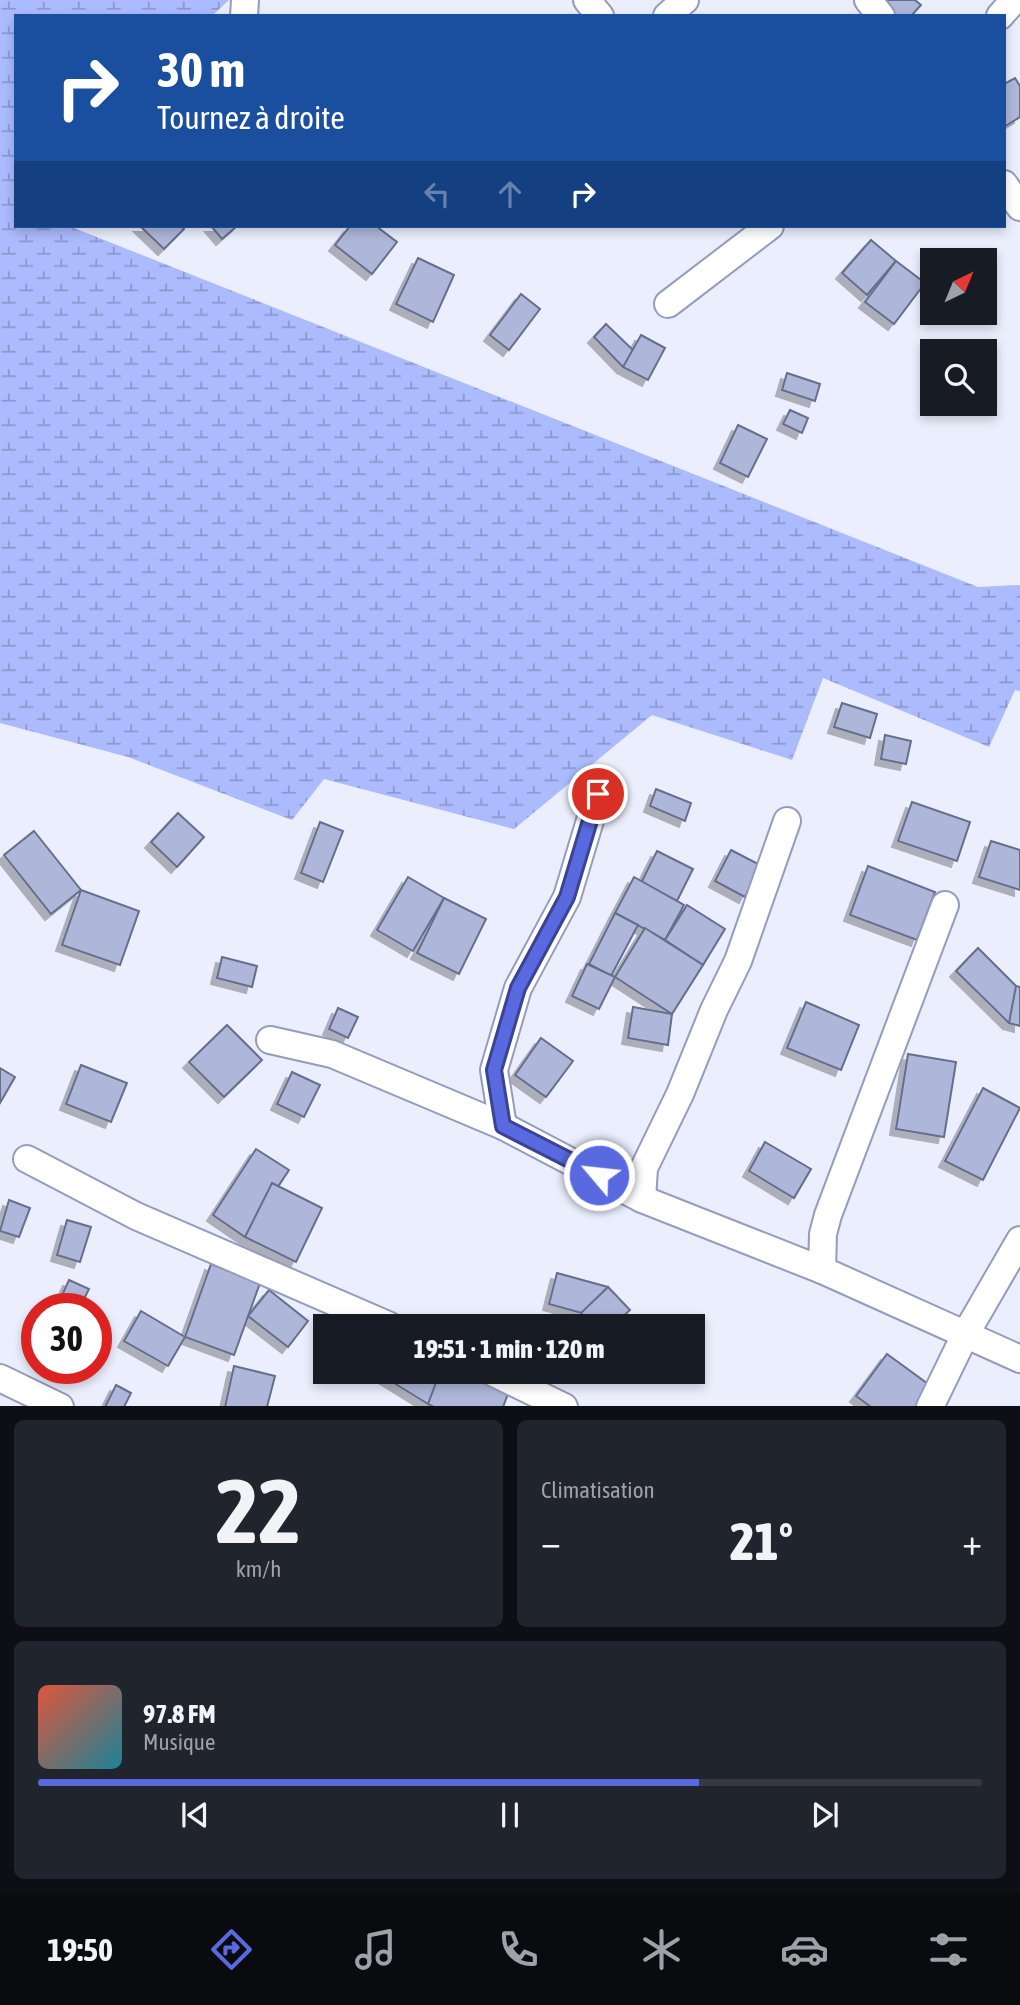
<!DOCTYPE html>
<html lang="fr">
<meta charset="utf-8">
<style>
:root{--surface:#171b24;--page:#20242c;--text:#f1f3f6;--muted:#9ea1a6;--line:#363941;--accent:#5969e0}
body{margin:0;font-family:"Asap Condensed",sans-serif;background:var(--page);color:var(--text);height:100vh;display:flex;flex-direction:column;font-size:26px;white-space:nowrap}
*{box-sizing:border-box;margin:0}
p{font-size:23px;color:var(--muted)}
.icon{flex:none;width:38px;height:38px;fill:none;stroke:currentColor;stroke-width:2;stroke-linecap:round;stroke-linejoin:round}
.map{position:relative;height:1406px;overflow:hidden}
.sheet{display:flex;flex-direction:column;gap:14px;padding:14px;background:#0d0f14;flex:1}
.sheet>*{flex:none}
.hud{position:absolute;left:14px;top:14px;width:992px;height:214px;border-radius:0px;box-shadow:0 4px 10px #0003;background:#1a4fa0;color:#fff;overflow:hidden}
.needle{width:46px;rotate:43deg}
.buttons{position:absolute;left:920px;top:248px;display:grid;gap:14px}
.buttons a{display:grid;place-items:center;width:77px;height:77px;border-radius:0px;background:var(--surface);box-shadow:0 4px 10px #0003;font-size:35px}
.speed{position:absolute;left:21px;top:1293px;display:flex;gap:14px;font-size:35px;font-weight:700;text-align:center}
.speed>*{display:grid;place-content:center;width:91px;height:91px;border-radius:50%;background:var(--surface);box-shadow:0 4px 10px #0003;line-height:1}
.speed .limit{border:10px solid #d22;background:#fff;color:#111}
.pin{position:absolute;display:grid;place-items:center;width:60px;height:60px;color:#fff;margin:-30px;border:4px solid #fff;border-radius:50%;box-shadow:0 2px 7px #0007}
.me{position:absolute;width:77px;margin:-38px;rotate:298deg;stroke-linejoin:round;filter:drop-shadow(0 0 5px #0008)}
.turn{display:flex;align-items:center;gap:24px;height:147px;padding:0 28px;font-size:32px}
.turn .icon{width:91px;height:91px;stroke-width:2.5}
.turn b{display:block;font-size:49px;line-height:60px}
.lanes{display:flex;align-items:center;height:66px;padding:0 28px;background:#0003;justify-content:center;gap:35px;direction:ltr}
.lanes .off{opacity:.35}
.big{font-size:52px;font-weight:800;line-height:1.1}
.sheet .widget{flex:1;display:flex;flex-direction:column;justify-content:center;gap:10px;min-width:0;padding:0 24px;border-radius:10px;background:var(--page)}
.sheet .dial{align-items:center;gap:0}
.dial b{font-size:91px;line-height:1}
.song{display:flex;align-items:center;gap:21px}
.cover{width:84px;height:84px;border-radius:10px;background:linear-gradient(135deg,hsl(10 70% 55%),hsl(190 70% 35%))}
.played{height:7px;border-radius:4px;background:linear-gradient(90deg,var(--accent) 70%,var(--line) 70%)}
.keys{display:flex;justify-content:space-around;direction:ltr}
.heat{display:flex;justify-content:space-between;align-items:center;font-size:38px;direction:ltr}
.sheet .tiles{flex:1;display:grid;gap:14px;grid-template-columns:1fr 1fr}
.widget:last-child{grid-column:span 2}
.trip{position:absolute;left:313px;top:1314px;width:392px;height:70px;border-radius:0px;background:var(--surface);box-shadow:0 4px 10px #0003;font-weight:800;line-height:70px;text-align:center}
.tab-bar{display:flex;height:112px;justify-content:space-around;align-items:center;background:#090b0e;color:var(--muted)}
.tab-bar .icon{width:49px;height:49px}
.tab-bar .on{color:var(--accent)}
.tab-bar b{font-size:32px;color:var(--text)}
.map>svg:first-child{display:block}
.wetland{fill:url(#wetland-marsh)}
.building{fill:#aeb7d9;stroke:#666e8c;stroke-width:2;filter:url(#shadow)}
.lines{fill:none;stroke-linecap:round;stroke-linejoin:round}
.minor-casing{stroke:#949cbd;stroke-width:30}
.minor{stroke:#fff;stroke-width:26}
.route-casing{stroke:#3a4492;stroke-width:18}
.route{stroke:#5969e0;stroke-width:12}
</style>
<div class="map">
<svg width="1020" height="1407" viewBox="0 0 1020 1407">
<defs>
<pattern id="wetland-marsh" width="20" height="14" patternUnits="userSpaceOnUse" patternTransform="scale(1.75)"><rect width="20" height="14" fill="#abbbfd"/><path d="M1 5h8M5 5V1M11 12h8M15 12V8" fill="none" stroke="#8b98ce"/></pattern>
<filter id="shadow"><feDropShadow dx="-6" dy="6" stdDeviation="0" flood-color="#0004"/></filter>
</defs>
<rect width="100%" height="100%" fill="#eaeefd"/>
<path class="wetland" d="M0 0H229L212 16H16V226H69L978 587 1020 585V691L1015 690 989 747 823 678 792 760 652 715 514 829 324 779 292 820 128 757 0 723Z"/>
<g class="building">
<path d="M874 0H915L921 5 911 16H891Z"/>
<path d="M1015 78 1020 86V117L1004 127V84Z"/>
<path d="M140 226H181L184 229 164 249Z"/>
<path d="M211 226H237L222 239Z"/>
<path d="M350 226H376L397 242 372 274 335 245Z"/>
<path d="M871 240 896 261 867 295 842 273Z"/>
<path d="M418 258 454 275 433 322 396 304Z"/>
<path d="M896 261 925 283 894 324 865 302Z"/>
<path d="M521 294 540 309 509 350 490 335Z"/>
<path d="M606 324 636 353 623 367 594 337Z"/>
<path d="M641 335 665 348 648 380 623 367Z"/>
<path d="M787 373 820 384 815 401 782 390Z"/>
<path d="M790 410 808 418 802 433 783 424Z"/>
<path d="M738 425 767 439 748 477 720 463Z"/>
<path d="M842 703 877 714 870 738 834 727Z"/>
<path d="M885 735 911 741 906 764 881 759Z"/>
<path d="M656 789 691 803 685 821 650 806Z"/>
<path d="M912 802 970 822 957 861 898 841Z"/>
<path d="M178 813 204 837 177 867 151 842Z"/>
<path d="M320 822 343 831 323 882 301 873Z"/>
<path d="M34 831 81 890 51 914 4 855Z"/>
<path d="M991 841 1020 850V890L979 877Z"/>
<path d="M731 850 760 865 745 897 715 881Z"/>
<path d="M657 851 693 869 677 901 641 883Z"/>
<path d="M868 866 935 892 917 940 850 915Z"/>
<path d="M408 877 444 898 413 951 377 930Z"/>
<path d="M634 877 684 905 665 940 615 913Z"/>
<path d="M81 890 139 911 120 965 62 945Z"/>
<path d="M444 898 486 919 459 974 417 953Z"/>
<path d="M687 905 725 929 703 965 665 940Z"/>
<path d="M615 913 638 925 611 976 589 964Z"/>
<path d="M645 928 703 965 672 1014 615 977Z"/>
<path d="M978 948 1020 990V1012L1009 1023 956 971Z"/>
<path d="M222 957 257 966 252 987 217 978Z"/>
<path d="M587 964 615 977 599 1009 572 996Z"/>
<path d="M1016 986 1020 987V1026L1009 1023Z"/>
<path d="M806 1002 859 1025 841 1070 787 1048Z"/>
<path d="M633 1007 672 1014 668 1045 628 1038Z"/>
<path d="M338 1008 358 1017 348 1038 329 1029Z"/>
<path d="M227 1025 262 1060 224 1097 189 1062Z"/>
<path d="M541 1038 573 1061 546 1097 515 1075Z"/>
<path d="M908 1054 956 1062 944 1137 896 1129Z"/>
<path d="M81 1065 127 1083 111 1122 66 1104Z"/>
<path d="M0 1068 15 1077 0 1103Z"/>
<path d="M292 1072 320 1085 304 1117 277 1104Z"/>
<path d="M983 1088 1020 1108 983 1180 945 1161Z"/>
<path d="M765 1142 811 1169 794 1198 749 1171Z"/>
<path d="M256 1149 289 1170 245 1237 213 1215Z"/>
<path d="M272 1183 322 1208 296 1262 245 1237Z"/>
<path d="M9 1200 30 1208 19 1237 0 1231Z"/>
<path d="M67 1220 91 1227 80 1262 57 1255Z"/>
<path d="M211 1264 260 1283 234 1355 185 1337Z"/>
<path d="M557 1273 608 1287 600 1318 549 1304Z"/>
<path d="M69 1280 89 1289 79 1309H63L57 1306Z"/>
<path d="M608 1287 630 1310 613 1326H594L581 1313Z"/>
<path d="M269 1290 308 1321 288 1347 248 1316Z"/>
<path d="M141 1311 185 1337 168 1366 124 1341Z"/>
<path d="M887 1354 935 1389 922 1407H871L856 1396Z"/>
<path d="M234 1366 275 1376 267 1407H225Z"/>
<path d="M383 1372H448L428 1404 381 1375Z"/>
<path d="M440 1372H473L511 1386 503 1407H434L428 1404Z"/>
<path d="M116 1385 131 1393 124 1407H105Z"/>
</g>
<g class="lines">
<g class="minor-casing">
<g id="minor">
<path d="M587 0 600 16"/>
<path d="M868 0 881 16"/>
<path d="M244 16 245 0"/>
<path d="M667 16 685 0"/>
<path d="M1000 16 1014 0"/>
<path d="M1004 184 1020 207"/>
<path d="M668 304 770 226"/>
<path d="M270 1040 332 1054 503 1126 642 1199 822 1270 1020 1359"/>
<path d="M503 1126 494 1070 518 988 567 897 598 794"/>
<path d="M27 1159 136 1216 390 1326"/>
<path d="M642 1199 644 1168 680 1094 714 1010 738 961 787 821"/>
<path d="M822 1270 823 1234 828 1215 945 905"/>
<path d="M492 1372 564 1407"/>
<path d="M0 1378 60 1407"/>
<path d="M930 1407 965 1335 1020 1240"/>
</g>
</g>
<use href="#minor" class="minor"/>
</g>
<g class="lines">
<g class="route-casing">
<path id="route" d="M598 794 567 897 518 988 494 1070 503 1126 599 1175"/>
</g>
<use href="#route" class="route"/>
</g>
</svg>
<div class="buttons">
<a><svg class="needle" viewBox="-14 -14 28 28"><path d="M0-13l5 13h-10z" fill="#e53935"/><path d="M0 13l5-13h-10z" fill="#9ea1a6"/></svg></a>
<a><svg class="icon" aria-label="search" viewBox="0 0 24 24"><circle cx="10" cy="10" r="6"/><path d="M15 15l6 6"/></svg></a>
</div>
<div class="speed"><div class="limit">30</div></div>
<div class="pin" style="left:598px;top:794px;background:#d93025"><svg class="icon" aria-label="arrive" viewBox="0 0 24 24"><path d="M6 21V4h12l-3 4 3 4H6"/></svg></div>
<svg class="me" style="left:599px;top:1175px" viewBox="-20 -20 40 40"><circle r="17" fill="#5969e0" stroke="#fff" stroke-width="3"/><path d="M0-11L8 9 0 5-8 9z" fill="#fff"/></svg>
<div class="trip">19:51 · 1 min · 120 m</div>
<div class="hud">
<div class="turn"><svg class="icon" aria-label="right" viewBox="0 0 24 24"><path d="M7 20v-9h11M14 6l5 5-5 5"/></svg><div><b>30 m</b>Tournez à droite</div></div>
<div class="lanes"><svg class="icon off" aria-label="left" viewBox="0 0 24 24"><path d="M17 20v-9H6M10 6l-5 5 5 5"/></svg><svg class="icon off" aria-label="ahead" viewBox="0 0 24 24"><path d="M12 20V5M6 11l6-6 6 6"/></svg><svg class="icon" aria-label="right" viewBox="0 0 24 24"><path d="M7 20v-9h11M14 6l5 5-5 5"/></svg></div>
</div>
</div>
<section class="sheet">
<div class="tiles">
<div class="widget dial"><b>22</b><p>km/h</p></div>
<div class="widget"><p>Climatisation</p>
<div class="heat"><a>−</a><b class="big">21°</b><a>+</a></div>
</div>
<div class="widget">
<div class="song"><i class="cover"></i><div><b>97.8 FM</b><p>Musique</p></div></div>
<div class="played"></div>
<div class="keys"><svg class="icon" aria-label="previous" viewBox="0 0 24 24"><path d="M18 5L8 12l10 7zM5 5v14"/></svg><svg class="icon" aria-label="pause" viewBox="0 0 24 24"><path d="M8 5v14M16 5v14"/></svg><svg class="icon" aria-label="next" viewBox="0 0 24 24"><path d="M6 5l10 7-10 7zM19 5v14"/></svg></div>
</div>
</div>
</section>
<nav class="tab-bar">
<b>19:50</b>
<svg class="icon on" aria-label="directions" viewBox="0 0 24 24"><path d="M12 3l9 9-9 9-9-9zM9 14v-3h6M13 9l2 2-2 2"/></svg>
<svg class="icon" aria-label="music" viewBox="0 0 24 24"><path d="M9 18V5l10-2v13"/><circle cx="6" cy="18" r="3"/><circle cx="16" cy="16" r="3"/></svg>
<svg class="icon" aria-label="phone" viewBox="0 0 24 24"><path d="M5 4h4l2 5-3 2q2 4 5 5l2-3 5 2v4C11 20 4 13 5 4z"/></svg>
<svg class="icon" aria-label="climate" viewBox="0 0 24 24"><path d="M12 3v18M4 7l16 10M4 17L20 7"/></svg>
<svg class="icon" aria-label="car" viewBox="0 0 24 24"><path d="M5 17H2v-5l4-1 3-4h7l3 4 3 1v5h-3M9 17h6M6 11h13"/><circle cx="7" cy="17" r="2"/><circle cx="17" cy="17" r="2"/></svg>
<svg class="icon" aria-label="filters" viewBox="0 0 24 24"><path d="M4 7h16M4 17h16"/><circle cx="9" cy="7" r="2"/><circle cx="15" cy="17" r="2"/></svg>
</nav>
